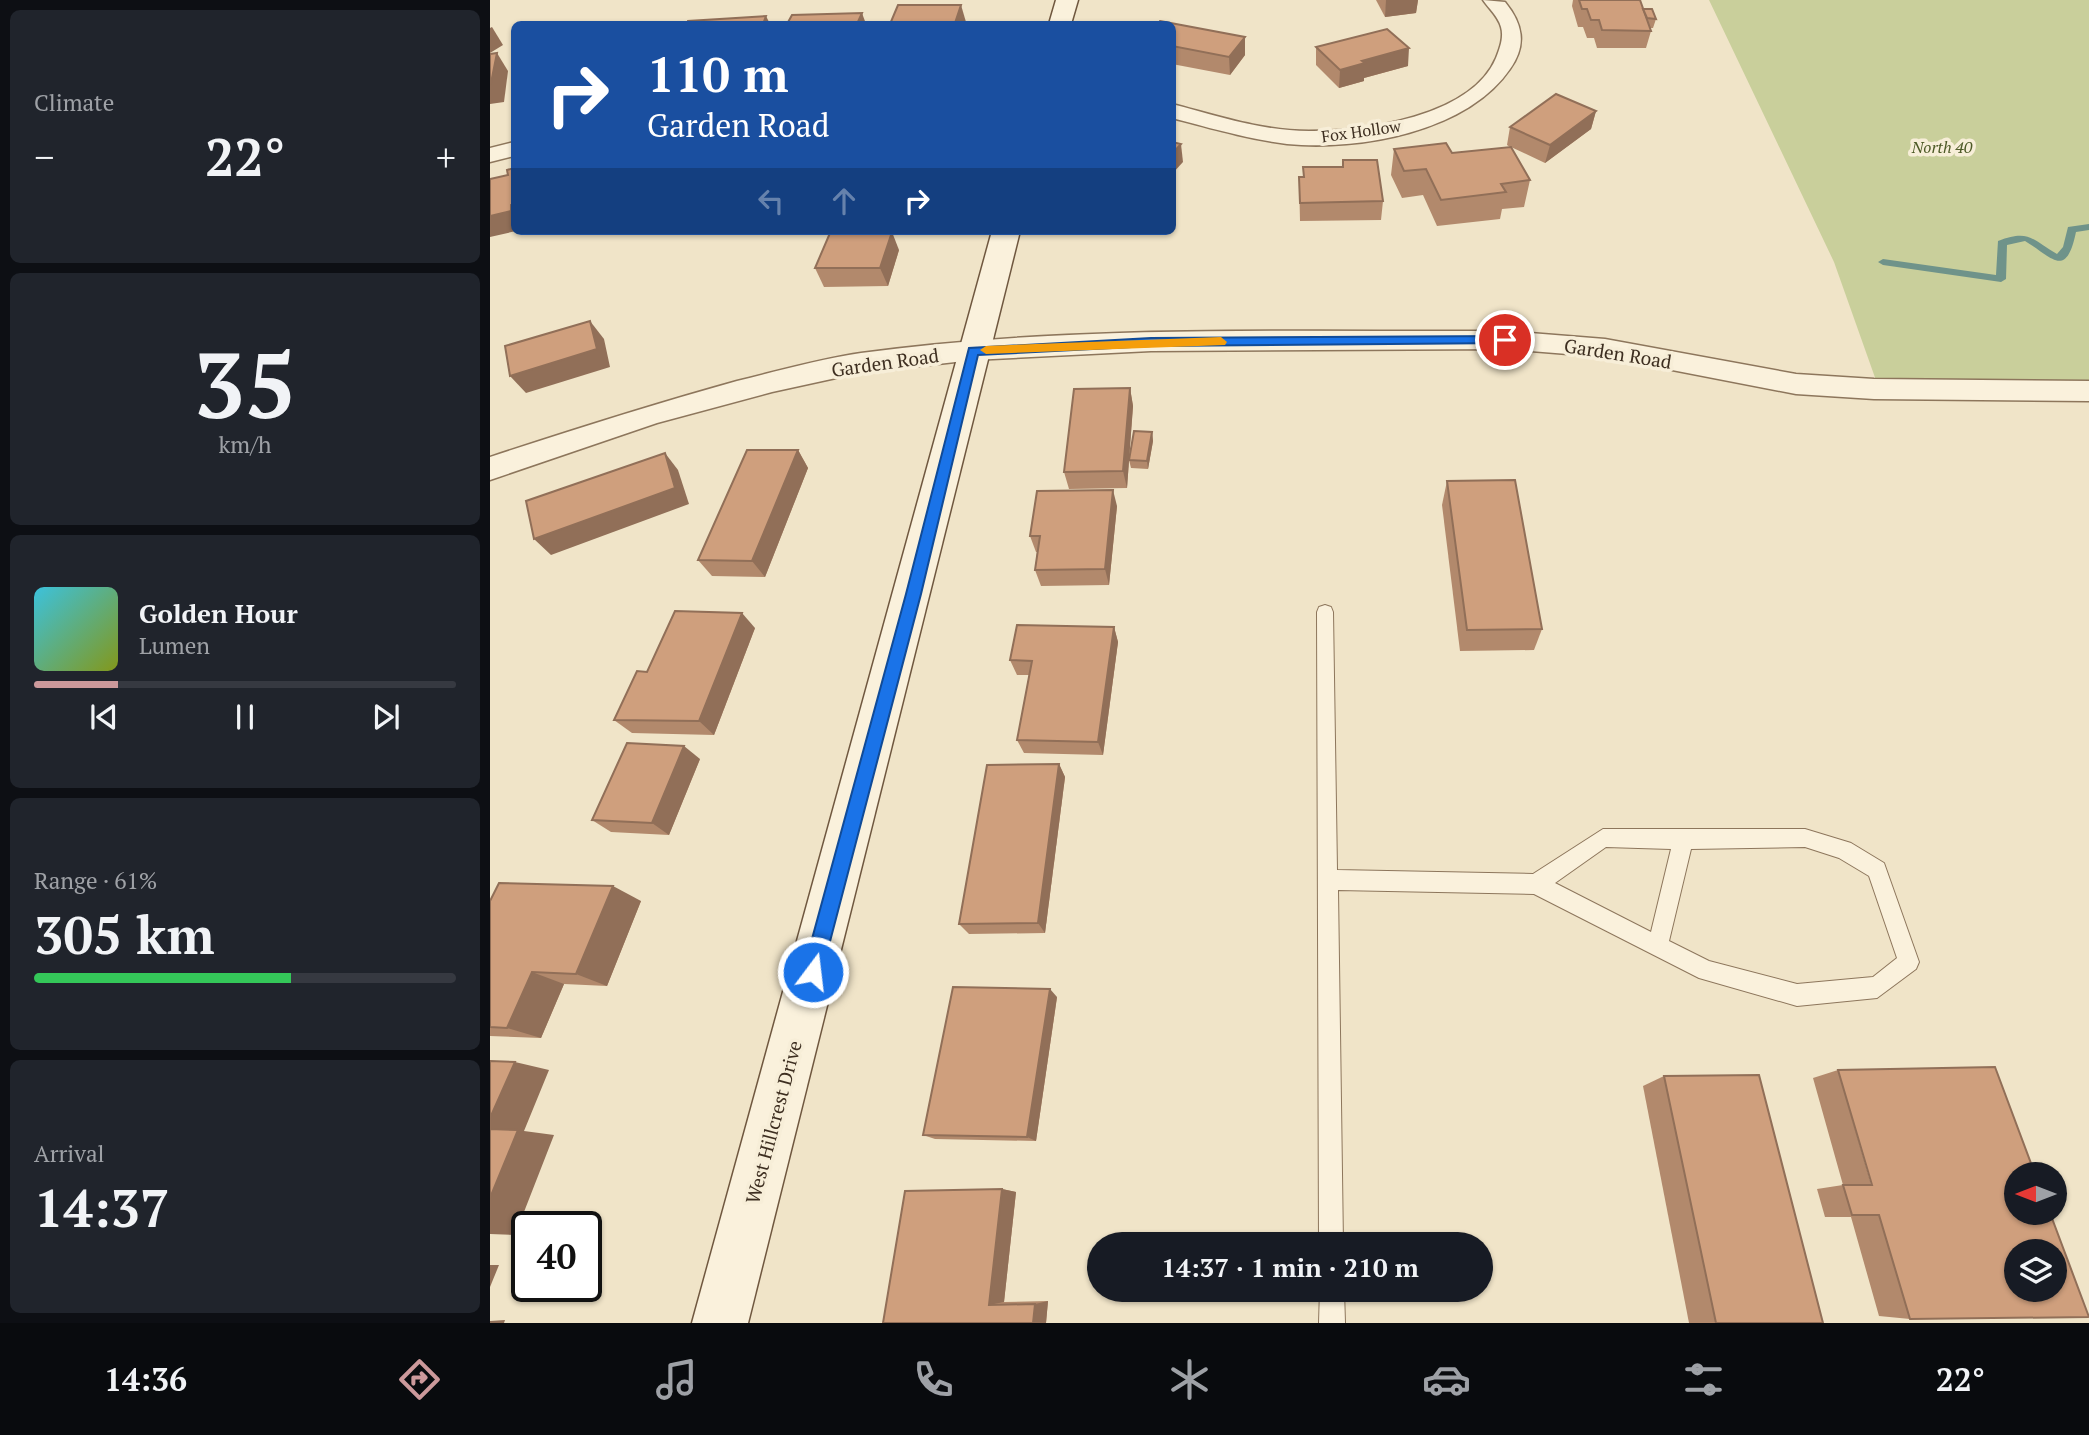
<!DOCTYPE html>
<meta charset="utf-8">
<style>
:root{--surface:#171b24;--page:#20242c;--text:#f1f3f6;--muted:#9ea1a6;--line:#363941;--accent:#cc999b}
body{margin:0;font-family:"PT Serif",serif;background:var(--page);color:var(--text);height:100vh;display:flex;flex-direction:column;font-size:26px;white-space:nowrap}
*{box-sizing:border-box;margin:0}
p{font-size:23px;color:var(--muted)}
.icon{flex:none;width:38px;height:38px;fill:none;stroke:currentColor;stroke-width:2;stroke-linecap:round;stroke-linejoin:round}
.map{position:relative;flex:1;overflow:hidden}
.details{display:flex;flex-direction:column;gap:10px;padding:10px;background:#0d0f14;width:490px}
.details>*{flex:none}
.guide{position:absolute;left:21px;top:21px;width:665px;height:214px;border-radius:10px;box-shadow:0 2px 5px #0004;background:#1a4fa0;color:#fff;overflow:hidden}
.needle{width:46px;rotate:270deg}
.tools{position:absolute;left:1514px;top:1162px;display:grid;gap:14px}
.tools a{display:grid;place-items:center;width:63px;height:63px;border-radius:50%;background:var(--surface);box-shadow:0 2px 5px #0004;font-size:35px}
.speed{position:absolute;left:21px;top:1211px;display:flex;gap:14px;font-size:35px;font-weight:700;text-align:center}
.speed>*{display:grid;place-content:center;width:91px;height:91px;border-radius:50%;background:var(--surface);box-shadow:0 2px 5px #0004;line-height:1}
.speed .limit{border:4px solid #111;border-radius:10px;background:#fff;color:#111}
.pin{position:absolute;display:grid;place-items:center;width:60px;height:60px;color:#fff;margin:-30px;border:4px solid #fff;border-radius:50%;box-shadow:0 2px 7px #0007}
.me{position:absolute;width:77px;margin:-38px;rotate:15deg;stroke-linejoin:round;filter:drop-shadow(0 0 5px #0008)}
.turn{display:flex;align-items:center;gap:24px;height:147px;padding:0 21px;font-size:32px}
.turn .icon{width:91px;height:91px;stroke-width:2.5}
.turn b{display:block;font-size:49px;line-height:60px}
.lanes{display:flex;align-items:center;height:66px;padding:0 21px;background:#0003;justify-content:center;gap:35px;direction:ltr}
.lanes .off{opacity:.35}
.big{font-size:52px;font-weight:600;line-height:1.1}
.details .tile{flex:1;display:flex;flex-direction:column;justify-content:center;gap:10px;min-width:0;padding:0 24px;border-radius:10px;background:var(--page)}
.details .dial{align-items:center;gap:0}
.dial b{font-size:91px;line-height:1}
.song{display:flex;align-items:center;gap:21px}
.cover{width:84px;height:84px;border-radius:10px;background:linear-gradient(135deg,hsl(190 70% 55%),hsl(70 70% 35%))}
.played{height:7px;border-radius:4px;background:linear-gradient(90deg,var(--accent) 20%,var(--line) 20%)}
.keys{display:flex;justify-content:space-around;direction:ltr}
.heat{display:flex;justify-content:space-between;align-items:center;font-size:38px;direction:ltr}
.charge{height:10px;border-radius:5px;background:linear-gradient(90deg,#34c759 61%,var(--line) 0)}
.trip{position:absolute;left:597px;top:1232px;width:406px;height:70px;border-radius:35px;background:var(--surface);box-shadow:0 2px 5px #0004;font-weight:600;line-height:70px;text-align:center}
.tab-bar{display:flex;height:112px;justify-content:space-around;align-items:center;background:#090b0e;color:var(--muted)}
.tab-bar .icon{width:49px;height:49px}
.tab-bar .selected{color:var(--accent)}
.tab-bar b{font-size:32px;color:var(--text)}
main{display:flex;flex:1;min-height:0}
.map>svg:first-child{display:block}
.green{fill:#c9cf9b}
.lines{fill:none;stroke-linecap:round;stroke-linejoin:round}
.stream{fill:#6f938a;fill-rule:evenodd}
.lane-casing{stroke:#8d765c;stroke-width:2}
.street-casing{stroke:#8d765c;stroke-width:3}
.secondary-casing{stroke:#6f573f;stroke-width:3}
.lane{fill:#faf1dc;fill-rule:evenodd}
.street{fill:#faf1dc;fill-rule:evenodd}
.secondary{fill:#faf1dc;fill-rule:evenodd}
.wall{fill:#b2896c}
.shaded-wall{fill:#916f58}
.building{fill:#cf9f7d;stroke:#916f58;stroke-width:2;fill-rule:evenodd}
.route{fill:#1a73e8;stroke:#114b97;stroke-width:2}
.slow{fill:#f59e0b}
.labels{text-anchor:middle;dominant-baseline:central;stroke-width:7;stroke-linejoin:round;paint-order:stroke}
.far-street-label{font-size:16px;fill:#3d2e20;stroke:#f7eed8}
.far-park-label{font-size:16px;font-style:italic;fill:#4d5a26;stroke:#f7eed8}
.street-label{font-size:19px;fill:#3d2e20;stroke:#f7eed8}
</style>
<main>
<section class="details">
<div class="tile"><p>Climate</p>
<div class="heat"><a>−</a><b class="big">22°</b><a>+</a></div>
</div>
<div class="tile dial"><b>35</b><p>km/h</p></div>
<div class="tile">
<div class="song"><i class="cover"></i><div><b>Golden Hour</b><p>Lumen</p></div></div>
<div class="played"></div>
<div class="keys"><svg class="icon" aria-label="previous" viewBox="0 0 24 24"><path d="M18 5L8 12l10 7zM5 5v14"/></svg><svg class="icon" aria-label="pause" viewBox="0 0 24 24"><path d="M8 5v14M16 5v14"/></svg><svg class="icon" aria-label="next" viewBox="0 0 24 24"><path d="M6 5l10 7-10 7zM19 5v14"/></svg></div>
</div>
<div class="tile"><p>Range · 61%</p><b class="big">305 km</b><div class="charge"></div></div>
<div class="tile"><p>Arrival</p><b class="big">14:37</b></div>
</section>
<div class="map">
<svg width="1599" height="1323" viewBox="0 0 1599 1323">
<rect width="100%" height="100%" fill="#f0e4c8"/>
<path class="green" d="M1219 0H1599V386H1388L1344 262Z"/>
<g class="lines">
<path class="stream" d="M1599 224V230L1586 232C1576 280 1562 257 1535 241L1517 245 1516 279 1511 282 1393 265 1388 262 1393 259 1506 275 1508 241C1540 229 1542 240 1567 254L1573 247 1578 227Z"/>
<g class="lane-casing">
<g id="lane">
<path d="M835 605 841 607 843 612 847 870 1043 874 1113 829H1315L1361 843 1394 863 1429 962 1426 969 1387 998 1307 1006 1209 978 1044 894 848 890 853 1244H829L827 612 829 607ZM1116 847 1181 849 1161 932 1065 883ZM1315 847 1349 858 1379 876 1407 958 1383 977 1307 984 1219 961 1179 941 1201 849Z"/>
<path d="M830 1290H854L855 1323H829Z"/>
</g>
</g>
<g class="street-casing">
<g id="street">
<path d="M993 0 1015 2C1033 24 1037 45 1020 69 977 132 869 151 797 144 758 139 720 128 682 118V104C728 116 772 131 819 131 875 131 981 117 1006 58 1010 48 1014 37 1011 27 1008 16 999 9 993 0Z"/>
<path d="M24 142V156L0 162V148Z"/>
<path d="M1015 331 1115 339 1306 374 1384 379 1599 381V401L1384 399 1306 394 1115 357 1015 349 661 351 483 360 369 373 282 392 167 423 0 480V457C82 430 164 404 247 381 288 371 330 359 371 353 584 324 801 332 1015 331Z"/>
</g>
</g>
<g class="secondary-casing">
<g id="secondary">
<path d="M566 0H588L581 24H559Z"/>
<path d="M502 231H530L258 1323H202Z"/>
</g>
</g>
<use href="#lane" class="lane"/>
<use href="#street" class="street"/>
<use href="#secondary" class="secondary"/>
</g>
<g class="wall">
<path d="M886 0H928L926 13 895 17Z"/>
<path d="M1083 0H1150L1153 9 1166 19 1163 28H1160L1161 31 1156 48H1107L1104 38H1097L1093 27H1088L1082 6Z"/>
<path d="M476 22 475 24H400Z"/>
<path d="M682 24 755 55 740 75 682 64Z"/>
<path d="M826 47 918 66 874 78V81L849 88 826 65Z"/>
<path d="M1106 111 1101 129 1055 163 1021 147 1040 180 1034 207 1012 209 1010 219 947 226 933 195 912 198 901 175 904 149 962 153 1020 147 1017 145 1020 127Z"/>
<path d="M853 160 893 201 891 220 810 221 809 177H813V167H853Z"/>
<path d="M409 250 398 286 334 287 325 268Z"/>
<path d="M640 388 643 406 639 458 662 432 663 441 658 469 641 468 639 460 637 488 579 489 574 472Z"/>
<path d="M308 450 318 468 275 577 222 576 208 560Z"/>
<path d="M957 481 1052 629 1044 650 970 651 952 505Z"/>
<path d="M627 506 619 585 551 586 545 570 547 552H546L540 536Z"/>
<path d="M624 627 628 642 613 755 534 753 527 740 539 675H527L520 660Z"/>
<path d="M265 628 224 735 142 733 124 720 157 672Z"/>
<path d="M210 759 179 835 121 832 102 820Z"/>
<path d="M569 764 575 777 555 933 479 934 469 924Z"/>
<path d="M0 901H151L117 986 74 984 51 1038 0 1036Z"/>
<path d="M567 997 546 1141 445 1139 433 1135Z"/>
<path d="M1348 1070 1420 1319 1389 1316 1361 1217H1335L1327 1189 1353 1185 1323 1078Z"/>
<path d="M1174 1076 1333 1323H1199L1153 1086Z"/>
<path d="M512 1189 526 1192 514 1302 558 1301 556 1323H393Z"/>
</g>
<g class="shaded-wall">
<path d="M896 0H928L926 13 895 17Z"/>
<path d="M471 5 476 22 475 24H466L465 23Z"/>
<path d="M372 13 376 24H367Z"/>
<path d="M276 16 280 24H273Z"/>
<path d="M2 27 13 45 0 53V28Z"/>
<path d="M755 37V55L740 75 739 57Z"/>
<path d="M919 48 918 66 874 78V81L849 88 850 70 872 61Z"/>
<path d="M7 53 18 71 14 102 0 104V84Z"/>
<path d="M1106 111 1101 129 1055 163 1060 145Z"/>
<path d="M691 144 693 162 682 174V154Z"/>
<path d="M24 204V231H26L0 237V216Z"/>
<path d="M402 232 409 250 398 286 390 268Z"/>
<path d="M100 321 114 339 120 367 36 393 20 376Z"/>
<path d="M640 388 643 406 637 488 633 471Z"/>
<path d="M662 432 663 441 658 469 657 461Z"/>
<path d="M308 450 318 468 275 577 262 561Z"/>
<path d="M175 453 188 470 199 504 61 555 44 539Z"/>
<path d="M623 490 627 506 619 585 615 569Z"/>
<path d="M252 613 265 628 224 735 209 721Z"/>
<path d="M624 627 628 642 613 755 608 742Z"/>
<path d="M194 746 210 759 179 835 162 823Z"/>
<path d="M569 764 575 777 555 933 548 923Z"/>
<path d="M123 886 151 901 117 986 86 974Z"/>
<path d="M42 972 74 984 51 1038 17 1028Z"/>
<path d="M560 989 567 997 546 1141 537 1137Z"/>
<path d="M25 1062 59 1070 34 1131 64 1135 25 1235 0 1234V1118Z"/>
<path d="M512 1189 526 1192 514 1302 499 1305Z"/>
<path d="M0 1265H9L0 1287Z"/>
<path d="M558 1301 556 1323H543L545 1304Z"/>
<path d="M15 1320 14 1323H0V1321Z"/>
</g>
<g class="building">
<path d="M1089 0H1150L1161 31 1112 30 1109 20H1101L1097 9H1092Z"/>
<path d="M408 5H471L465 23H435V24H400Z"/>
<path d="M1153 9H1162L1166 19 1157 18Z"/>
<path d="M372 13 367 24H297L302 15Z"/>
<path d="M276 16 273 24H197L198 21Z"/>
<path d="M670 21 755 37 739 57 682 46V24H668Z"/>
<path d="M897 29 919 48 872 61 875 63 850 70 826 47Z"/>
<path d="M7 53 1 83 0 84V54Z"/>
<path d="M1066 94 1106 111 1060 145 1020 127Z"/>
<path d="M682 142 691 144 682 154Z"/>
<path d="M956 143 962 153 1021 147 1040 180 1011 184 1016 192 951 200 936 169 914 171 904 149Z"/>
<path d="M853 160H887L893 201 810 203 809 177H814L813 167H853Z"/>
<path d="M24 168V204L21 205V211L0 216V179L18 175 17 170Z"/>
<path d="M402 232 390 268H325L340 233Z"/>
<path d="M100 321 107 349 20 376 15 346Z"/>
<path d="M640 388 633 471 574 472 584 389Z"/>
<path d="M644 431 662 432 657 461 639 460Z"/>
<path d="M257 450H308L262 561 208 560Z"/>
<path d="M175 453 185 488 44 539 36 501Z"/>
<path d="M1025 480 1052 629 977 630 957 481Z"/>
<path d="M623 490 615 569 545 570 550 536H540L547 491Z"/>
<path d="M185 611 252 613 209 721 124 720 147 671 157 672Z"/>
<path d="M527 625 624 627 608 742 527 740 542 661 520 660Z"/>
<path d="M137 743 194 746 162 823 102 820Z"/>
<path d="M569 764 548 923 469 924 497 765Z"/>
<path d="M9 883 123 886 86 974 42 972 17 1028 0 1027V901Z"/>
<path d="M463 987 560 989 537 1137 433 1135Z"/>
<path d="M0 1061 25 1062 0 1118Z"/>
<path d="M1505 1067 1545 1174H1526V1213H1560L1599 1317 1420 1319 1389 1215H1362L1353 1185H1382L1348 1070ZM1526 1251H1564V1290H1526Z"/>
<path d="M1269 1075 1333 1323H1226L1174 1076Z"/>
<path d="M0 1129 28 1130 0 1198Z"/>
<path d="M512 1189 499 1305 545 1304 543 1323H393L415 1191Z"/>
</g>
<path class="route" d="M1015 336 1021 340 1020 343 661 346 488 355 431 594 332 972 329 979 323 982 316 979 313 972 416 594 479 348 661 338Z"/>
<path class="slow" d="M731 337 737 342 735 345 496 354 490 350 496 346Z"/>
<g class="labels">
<g class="far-street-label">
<text transform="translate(871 131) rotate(-8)">Fox Hollow</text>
</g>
<g class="far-park-label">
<text x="1452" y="147">North 40</text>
</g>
<g class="street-label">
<text transform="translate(1128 353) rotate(9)">Garden Road</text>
<text transform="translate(395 362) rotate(-8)">Garden Road</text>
<text transform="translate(283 1122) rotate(-75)">West Hillcrest Drive</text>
</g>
</g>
</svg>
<div class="tools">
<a><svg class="needle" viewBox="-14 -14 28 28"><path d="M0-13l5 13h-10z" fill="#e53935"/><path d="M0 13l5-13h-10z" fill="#9ea1a6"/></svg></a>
<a><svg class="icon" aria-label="layers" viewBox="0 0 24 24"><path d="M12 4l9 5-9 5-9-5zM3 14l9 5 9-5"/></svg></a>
</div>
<div class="speed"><div class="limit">40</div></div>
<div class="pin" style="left:1015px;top:340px;background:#d93025"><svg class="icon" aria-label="arrive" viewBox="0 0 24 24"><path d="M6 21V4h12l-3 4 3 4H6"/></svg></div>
<svg class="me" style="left:323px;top:972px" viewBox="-20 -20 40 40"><circle r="17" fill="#1a73e8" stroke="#fff" stroke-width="3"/><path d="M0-11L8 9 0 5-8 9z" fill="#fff"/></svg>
<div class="trip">14:37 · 1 min · 210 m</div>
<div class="guide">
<div class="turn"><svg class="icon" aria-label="right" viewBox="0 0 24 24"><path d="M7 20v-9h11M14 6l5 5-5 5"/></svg><div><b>110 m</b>Garden Road</div></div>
<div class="lanes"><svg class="icon off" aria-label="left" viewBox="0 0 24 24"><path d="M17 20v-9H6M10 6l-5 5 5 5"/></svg><svg class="icon off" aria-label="ahead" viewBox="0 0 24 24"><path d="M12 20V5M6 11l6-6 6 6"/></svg><svg class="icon" aria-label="right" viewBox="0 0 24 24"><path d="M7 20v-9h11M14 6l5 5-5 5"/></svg></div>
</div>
</div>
</main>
<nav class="tab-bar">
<b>14:36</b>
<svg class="icon selected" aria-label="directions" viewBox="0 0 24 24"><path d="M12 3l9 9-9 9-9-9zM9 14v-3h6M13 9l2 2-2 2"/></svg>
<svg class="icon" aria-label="music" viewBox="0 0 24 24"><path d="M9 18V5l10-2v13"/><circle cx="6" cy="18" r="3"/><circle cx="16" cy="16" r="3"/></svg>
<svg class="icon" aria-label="phone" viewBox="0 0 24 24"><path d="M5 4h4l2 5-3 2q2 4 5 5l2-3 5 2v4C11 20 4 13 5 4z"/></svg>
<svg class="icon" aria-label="climate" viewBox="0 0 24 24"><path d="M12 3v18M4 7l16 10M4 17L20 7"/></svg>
<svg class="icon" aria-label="car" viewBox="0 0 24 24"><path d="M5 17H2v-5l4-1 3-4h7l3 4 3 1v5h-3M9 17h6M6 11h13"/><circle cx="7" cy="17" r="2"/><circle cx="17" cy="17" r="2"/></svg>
<svg class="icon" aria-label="filters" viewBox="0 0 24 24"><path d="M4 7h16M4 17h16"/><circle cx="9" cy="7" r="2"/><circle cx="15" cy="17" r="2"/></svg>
<b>22°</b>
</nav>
